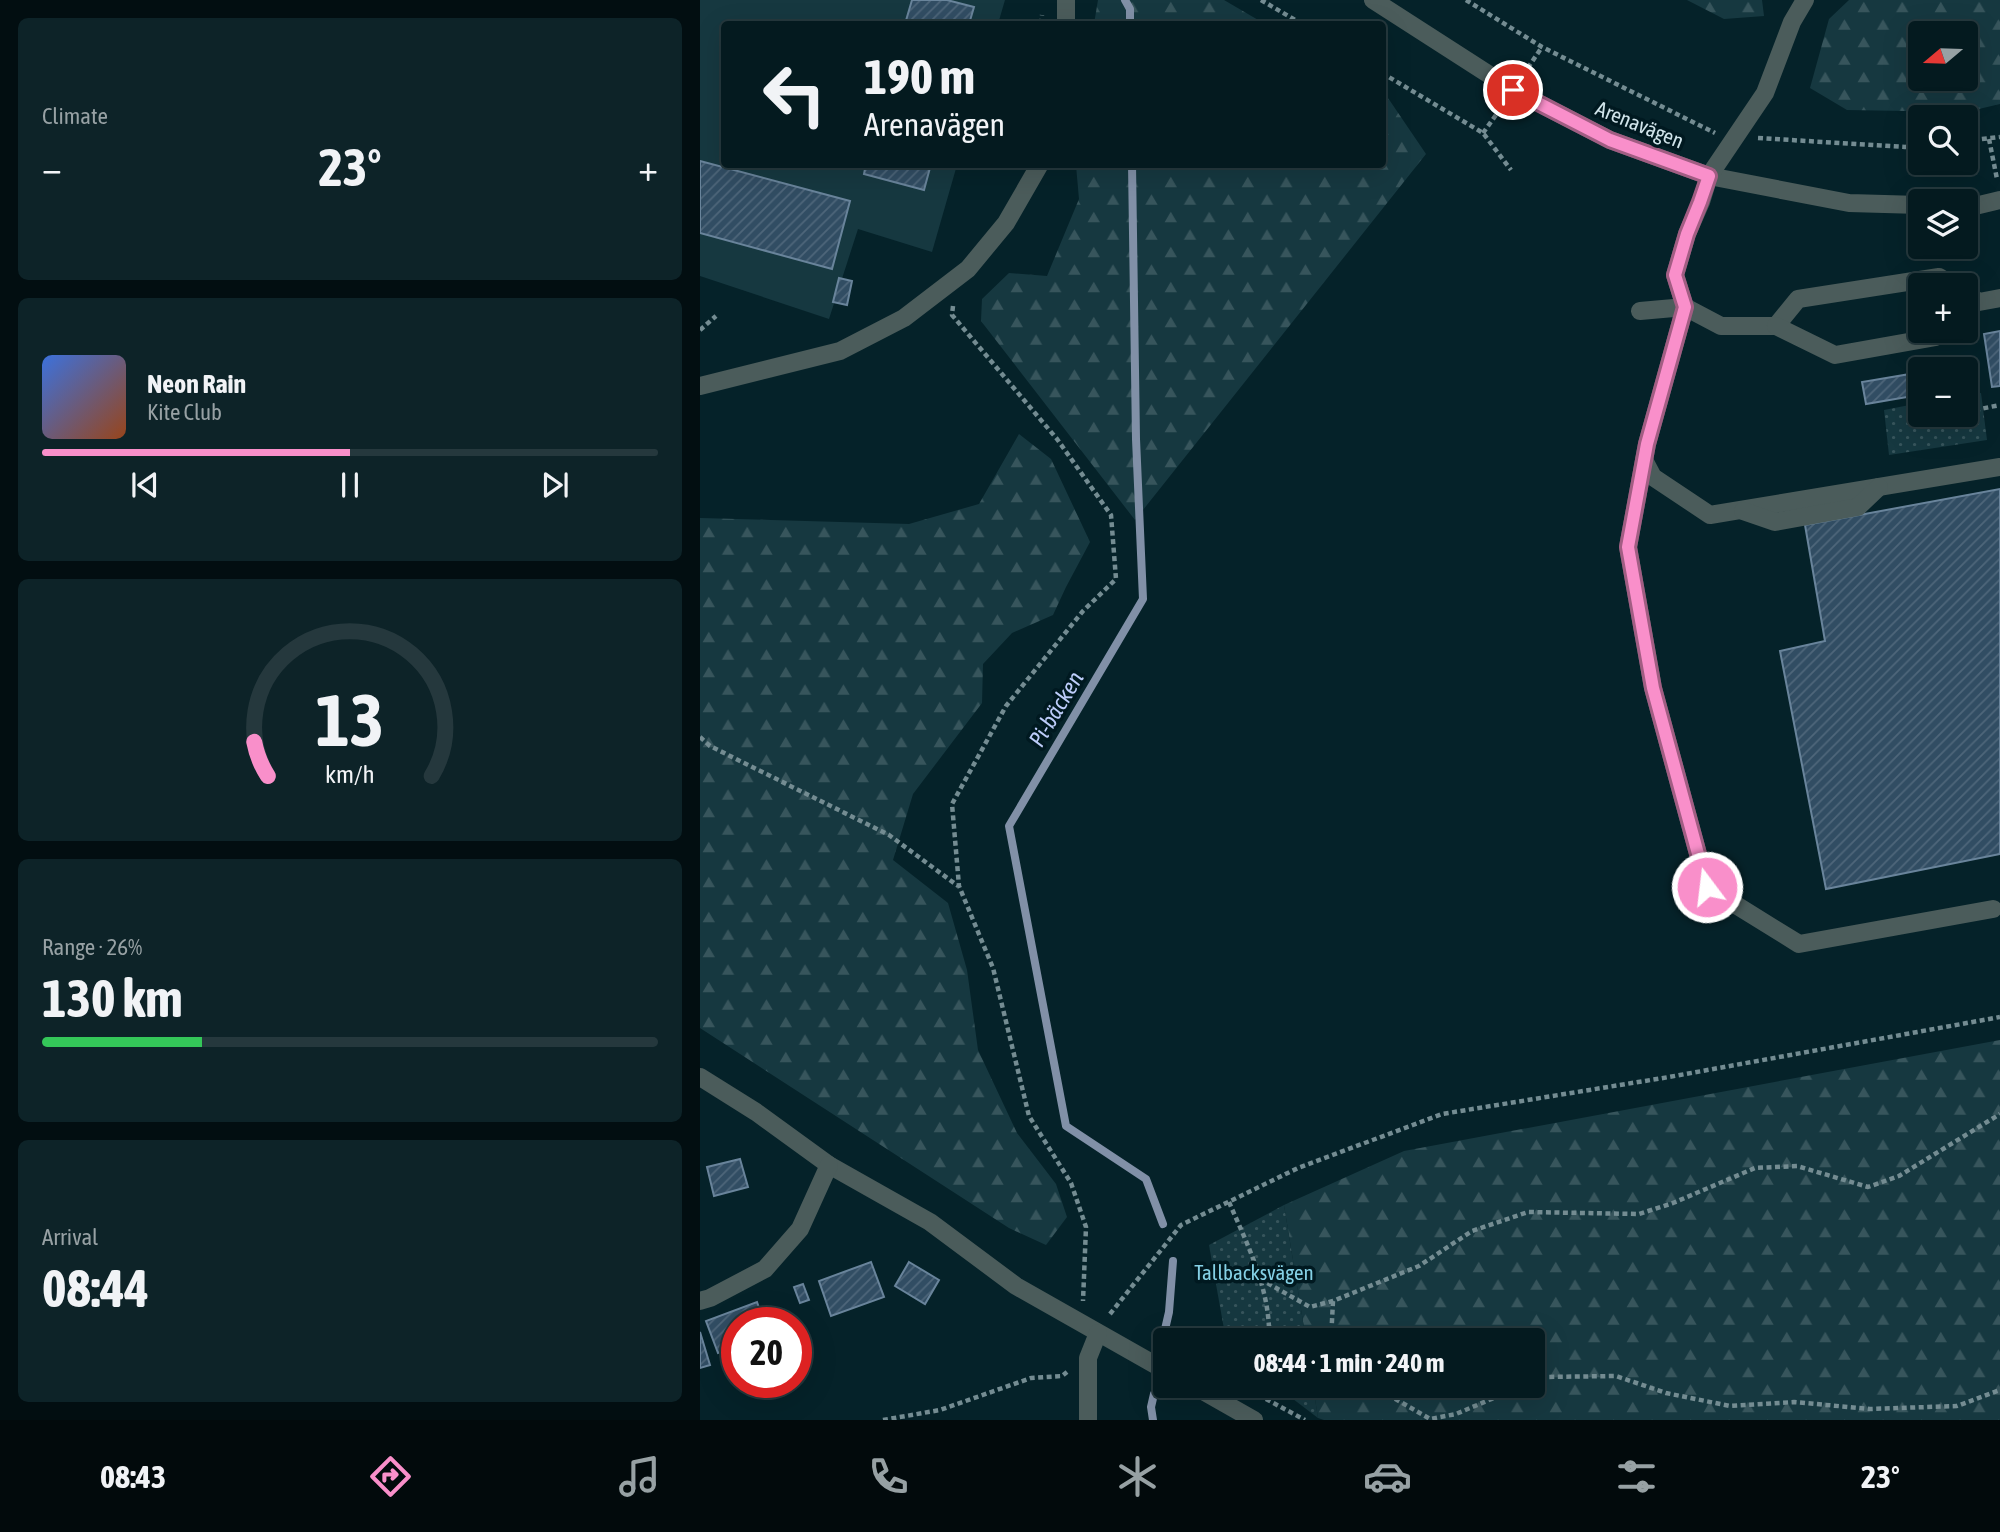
<!DOCTYPE html>
<meta charset="utf-8">
<style>
:root{--surface:#041a1f;--page:#0d2328;--text:#f1f3f6;--muted:#97a1a4;--line:#25383d;--accent:#f98fca}
body{margin:0;font-family:"Asap Condensed",sans-serif;background:var(--page);color:var(--text);height:100vh;display:flex;flex-direction:column;font-size:26px;white-space:nowrap}
*{box-sizing:border-box;margin:0}
p{font-size:23px;color:var(--muted)}
.icon{flex:none;width:38px;height:38px;fill:none;stroke:currentColor;stroke-width:2;stroke-linecap:round;stroke-linejoin:round}
.map{position:relative;flex:1;overflow:hidden}
.side{display:flex;flex-direction:column;gap:18px;padding:18px;background:#020e11;width:700px}
.side>*{flex:none}
.hud{position:absolute;left:21px;top:21px;width:665px;height:147px;border-radius:7px;box-shadow:0 7px 28px #0002,0 0 0 2px var(--line);background:#041a1f;color:var(--text);overflow:hidden}
.needle{width:46px;rotate:251deg}
.tools{position:absolute;left:1208px;top:21px;display:grid;gap:14px}
.tools a{display:grid;place-items:center;width:70px;height:70px;border-radius:7px;background:var(--surface);box-shadow:0 7px 28px #0002,0 0 0 2px var(--line);font-size:35px}
.speed{position:absolute;left:21px;top:1307px;display:flex;gap:14px;font-size:35px;font-weight:700;text-align:center}
.speed>*{display:grid;place-content:center;width:91px;height:91px;border-radius:50%;background:var(--surface);box-shadow:0 7px 28px #0002,0 0 0 2px var(--line);line-height:1}
.speed .limit{border:10px solid #d22;background:#fff;color:#111}
.pin{position:absolute;display:grid;place-items:center;width:60px;height:60px;color:#fff;margin:-30px;border:4px solid #fff;border-radius:50%;box-shadow:0 2px 7px #0007}
.me{position:absolute;width:77px;margin:-38px;rotate:345deg;stroke-linejoin:round;filter:drop-shadow(0 0 5px #0008)}
.turn{display:flex;align-items:center;gap:24px;height:147px;padding:0 28px;font-size:32px}
.turn .icon{width:91px;height:91px;stroke-width:2.5}
.turn b{display:block;font-size:49px;line-height:60px}
.big{font-size:52px;font-weight:700;line-height:1.1}
.side .widget{flex:1;display:flex;flex-direction:column;justify-content:center;gap:10px;min-width:0;padding:0 24px;border-radius:10px;background:var(--page)}
.side .dial{align-items:center;gap:0}
.dial svg{height:182px;overflow:visible;fill:none;stroke:var(--line);stroke-width:7;stroke-linecap:round;text-anchor:middle}
.dial text{fill:var(--text);stroke:none}
.song{display:flex;align-items:center;gap:21px}
.cover{width:84px;height:84px;border-radius:10px;background:linear-gradient(135deg,hsl(220 70% 55%),hsl(20 70% 35%))}
.played{height:7px;border-radius:4px;background:linear-gradient(90deg,var(--accent) 50%,var(--line) 50%)}
.keys{display:flex;justify-content:space-around;direction:ltr}
.heat{display:flex;justify-content:space-between;align-items:center;font-size:38px;direction:ltr}
.charge{height:10px;border-radius:5px;background:linear-gradient(90deg,#34c759 26%,var(--line) 0)}
.trip{position:absolute;left:453px;top:1328px;width:392px;height:70px;border-radius:7px;background:var(--surface);box-shadow:0 7px 28px #0002,0 0 0 2px var(--line);font-weight:700;line-height:70px;text-align:center}
.tabs{display:flex;height:112px;justify-content:space-around;align-items:center;background:#020a0c;color:var(--muted)}
.tabs .icon{width:49px;height:49px}
.tabs .active{color:var(--accent)}
.tabs b{font-size:32px;color:var(--text)}
main{display:flex;flex:1;min-height:0}
.map>svg:first-child{display:block}
.forest{fill:url(#forest-firs);fill-rule:evenodd}
.park{fill:url(#park-dots)}
.pitch{fill:#163840}
.lines{fill:none;stroke-linecap:round;stroke-linejoin:round}
.stream{stroke:#8190a7;stroke-width:8}
.building{fill:url(#building-hatch);stroke:#69849b;stroke-width:2}
.path{stroke:#748c92;stroke-width:4.5;stroke-dasharray:5 3.5;stroke-linecap:butt}
.minor{stroke:#4b5c5b;stroke-width:18}
.route-casing{stroke:#a25d83;stroke-width:18}
.route{stroke:#f98fca;stroke-width:12}
.labels{text-anchor:middle;dominant-baseline:central;stroke-width:7;stroke-linejoin:round;paint-order:stroke}
.street-label{font-size:21px;fill:#d1e5eb;stroke:#001920}
.park-label{font-size:21px;fill:#85d1e6;stroke:#001920}
.water-label{font-size:23px;font-style:italic;fill:#bdcdfa;stroke:#001920}
</style>
<main>
<section class="side">
<div class="widget"><p>Climate</p>
<div class="heat"><a>−</a><b class="big">23°</b><a>+</a></div>
</div>
<div class="widget">
<div class="song"><i class="cover"></i><div><b>Neon Rain</b><p>Kite Club</p></div></div>
<div class="played"></div>
<div class="keys"><svg class="icon" aria-label="previous" viewBox="0 0 24 24"><path d="M18 5L8 12l10 7zM5 5v14"/></svg><svg class="icon" aria-label="pause" viewBox="0 0 24 24"><path d="M8 5v14M16 5v14"/></svg><svg class="icon" aria-label="next" viewBox="0 0 24 24"><path d="M6 5l10 7-10 7zM19 5v14"/></svg></div>
</div>
<div class="widget dial"><svg viewBox="0 0 100 80">
<path d="M14 69A42 42 0 1 1 86 69"/>
<path d="M14 69A42 42 0 0 1 8 54" stroke="#f98fca"/>
<text x="50" y="56" font-size="32" font-weight="700">13</text>
<text x="50" y="72" font-size="11">km/h</text>
</svg></div>
<div class="widget"><p>Range · 26%</p><b class="big">130 km</b><div class="charge"></div></div>
<div class="widget"><p>Arrival</p><b class="big">08:44</b></div>
</section>
<div class="map">
<svg width="1300" height="1420" viewBox="0 0 1300 1420">
<defs>
<pattern id="forest-firs" width="22" height="20" patternUnits="userSpaceOnUse" patternTransform="scale(1.75)"><rect width="22" height="20" fill="#163840"/><path d="M5 1l3.5 6h-7zM16 11l3.5 6h-7z" fill="#37555c"/></pattern>
<pattern id="park-dots" width="8" height="8" patternUnits="userSpaceOnUse" patternTransform="scale(1.75)"><rect width="8" height="8" fill="#163840"/><path d="M2 2h.1M6 6h.1" fill="none" stroke="#37555c" stroke-width="1.8" stroke-linecap="round"/></pattern>
<pattern id="building-hatch" width="6" height="6" patternUnits="userSpaceOnUse" patternTransform="scale(1.75)"><rect width="6" height="6" fill="#314d63"/><path d="M-1 1l2-2M0 6l6-6M5 7l2-2" fill="none" stroke="#4e667a"/></pattern>
</defs>
<rect width="100%" height="100%" fill="#052229"/>
<g class="forest">
<path d="M398 0H524L565 24H394Z"/>
<path d="M987 0H1062L1064 16 1024 19Z"/>
<path d="M1149 0H1300V104L1266 112 1147 110 1110 88 1129 19ZM1265 33V79H1220V33Z"/>
<path d="M683 95 688 98 726 154 435 520 281 321 282 299 309 273 347 276 379 199 376 165 682 164Z"/>
<path d="M319 434 351 459 390 542 366 587 353 615 312 633 283 664 282 703 213 794 193 860 248 903 267 970 278 1050 317 1133 356 1184 367 1217 346 1245 309 1228 0 1028V518L209 524 279 504Z"/>
<path d="M1300 1040V1420H624L618 1418 613 1386H833V1340H606L584 1205 704 1151Z"/>
</g>
<g class="park">
<path d="M1281 393 1287 440 1189 455 1184 410 1220 403V415H1265V395Z"/>
<path d="M584 1205 606 1340H526L509 1245Z"/>
<path d="M576 1386H613L618 1418Z"/>
</g>
<path class="pitch" d="M0 0H305L298 24H24V164L257 165 232 252 158 229 129 319 0 276Z"/>
<g class="lines">
<g class="stream">
<path d="M425 0 430 9V24"/>
<path d="M432 164 436 439 443 599 309 826 366 1126 446 1179 463 1224"/>
<path d="M463 1338 469 1312 473 1261"/>
<path d="M453 1420 451 1407 454 1394"/>
</g>
</g>
<g class="building">
<path d="M212 0H247L274 7 269 24H205Z"/>
<path d="M0 161 150 201 132 269 0 233Z"/>
<path d="M166 164H231L224 190 164 174Z"/>
<path d="M139 278 152 281 147 305 133 302Z"/>
<path d="M1300 331V386L1292 387 1284 334Z"/>
<path d="M1216 373 1219 395 1166 404 1162 382Z"/>
<path d="M1300 489V854L1126 889 1080 651 1125 641 1105 525Z"/>
<path d="M40 1159 48 1187 14 1196 7 1167Z"/>
<path d="M171 1262 184 1297 131 1316 119 1281Z"/>
<path d="M209 1262 239 1280 225 1304 195 1286Z"/>
<path d="M103 1284 109 1300 100 1303 94 1287Z"/>
<path d="M57 1302 64 1323H37V1346L18 1353 6 1321Z"/>
<path d="M0 1332 10 1365 0 1368Z"/>
</g>
<g class="lines">
<g class="path">
<path d="M561 0 602 24"/>
<path d="M766 0 842 47 1015 133"/>
<path d="M341 24 342 15"/>
<path d="M682 73 783 133 811 170"/>
<path d="M823 75 842 47"/>
<path d="M783 133 801 108"/>
<path d="M1058 138 1205 147 1220 145"/>
<path d="M1289 139 1297 179"/>
<path d="M1265 141 1300 137"/>
<path d="M253 306 252 315 357 439 411 515 416 579 383 611 306 706 252 804 259 886 293 968 329 1116 371 1183 386 1227 383 1301"/>
<path d="M0 330 16 316"/>
<path d="M1275 410 1300 405"/>
<path d="M0 737 10 746 189 835 258 886"/>
<path d="M529 1202C548 1246 571 1291 569 1340"/>
<path d="M560 1279 610 1307 633 1301 719 1266 772 1231 828 1212 939 1214 973 1203 1055 1168 1097 1166 1168 1187 1199 1176 1300 1114"/>
<path d="M410 1314 481 1225 598 1168 742 1114 969 1077 1300 1017"/>
<path d="M631 1340 633 1301"/>
<path d="M833 1381 844 1377 916 1376 966 1393 1030 1406 1094 1402 1170 1409 1257 1406 1300 1390"/>
<path d="M673 1386 730 1419 756 1414 822 1386"/>
<path d="M560 1398 564 1386"/>
<path d="M566 1399 605 1420"/>
<path d="M183 1420 240 1410 331 1378 362 1376 367 1372"/>
</g>
<g class="minor">
<path d="M673 0 813 90 910 140 1009 176 1149 203 1220 205"/>
<path d="M1105 0 1092 22 1065 93 1009 176 1001 202 987 234 975 275 985 307 1021 326H1076L1098 299 1239 277 1252 285"/>
<path d="M366 24V0"/>
<path d="M1265 206H1275L1300 200"/>
<path d="M1265 293 1279 302 1300 298"/>
<path d="M940 311 985 307 947 444 928 547 953 688 1007 887 1099 944 1293 909"/>
<path d="M1076 326 1135 355 1236 337 1242 331"/>
<path d="M0 386 140 351 204 318 268 269 306 223 340 164"/>
<path d="M944 460 953 477 1010 515 1300 467"/>
<path d="M1043 511 1075 522 1158 507 1179 487"/>
<path d="M0 1077 56 1112 129 1165 230 1222 316 1286 466 1371"/>
<path d="M0 1301 10 1298 65 1269 100 1229 129 1165"/>
<path d="M494 1386 554 1420"/>
<path d="M388 1420V1358L398 1333"/>
</g>
</g>
<g class="lines">
<g class="route-casing">
<path id="route" d="M813 90 910 140 1009 176 1000 202 987 234 975 275 985 307 947 444 928 547 953 688 1007 887"/>
</g>
<use href="#route" class="route"/>
</g>
<g class="labels">
<g class="street-label">
<text transform="translate(940 124) rotate(22)">Arenavägen</text>
</g>
<g class="park-label">
<text x="554" y="1272">Tallbacksvägen</text>
</g>
<g class="water-label">
<text transform="translate(356 709) rotate(-59)">Pi-bäcken</text>
</g>
</g>
</svg>
<div class="tools">
<a><svg class="needle" viewBox="-14 -14 28 28"><path d="M0-13l5 13h-10z" fill="#e53935"/><path d="M0 13l5-13h-10z" fill="#97a1a4"/></svg></a>
<a><svg class="icon" aria-label="search" viewBox="0 0 24 24"><circle cx="10" cy="10" r="6"/><path d="M15 15l6 6"/></svg></a>
<a><svg class="icon" aria-label="layers" viewBox="0 0 24 24"><path d="M12 4l9 5-9 5-9-5zM3 14l9 5 9-5"/></svg></a>
<a>+</a>
<a>−</a>
</div>
<div class="speed"><div class="limit">20</div></div>
<div class="pin" style="left:813px;top:90px;background:#d93025"><svg class="icon" aria-label="arrive" viewBox="0 0 24 24"><path d="M6 21V4h12l-3 4 3 4H6"/></svg></div>
<svg class="me" style="left:1007px;top:887px" viewBox="-20 -20 40 40"><circle r="17" fill="#f98fca" stroke="#fff" stroke-width="3"/><path d="M0-11L8 9 0 5-8 9z" fill="#fff"/></svg>
<div class="trip">08:44 · 1 min · 240 m</div>
<div class="hud">
<div class="turn"><svg class="icon" aria-label="left" viewBox="0 0 24 24"><path d="M17 20v-9H6M10 6l-5 5 5 5"/></svg><div><b>190 m</b>Arenavägen</div></div>
</div>
</div>
</main>
<nav class="tabs">
<b>08:43</b>
<svg class="icon active" aria-label="directions" viewBox="0 0 24 24"><path d="M12 3l9 9-9 9-9-9zM9 14v-3h6M13 9l2 2-2 2"/></svg>
<svg class="icon" aria-label="music" viewBox="0 0 24 24"><path d="M9 18V5l10-2v13"/><circle cx="6" cy="18" r="3"/><circle cx="16" cy="16" r="3"/></svg>
<svg class="icon" aria-label="phone" viewBox="0 0 24 24"><path d="M5 4h4l2 5-3 2q2 4 5 5l2-3 5 2v4C11 20 4 13 5 4z"/></svg>
<svg class="icon" aria-label="climate" viewBox="0 0 24 24"><path d="M12 3v18M4 7l16 10M4 17L20 7"/></svg>
<svg class="icon" aria-label="car" viewBox="0 0 24 24"><path d="M5 17H2v-5l4-1 3-4h7l3 4 3 1v5h-3M9 17h6M6 11h13"/><circle cx="7" cy="17" r="2"/><circle cx="17" cy="17" r="2"/></svg>
<svg class="icon" aria-label="filters" viewBox="0 0 24 24"><path d="M4 7h16M4 17h16"/><circle cx="9" cy="7" r="2"/><circle cx="15" cy="17" r="2"/></svg>
<b>23°</b>
</nav>
